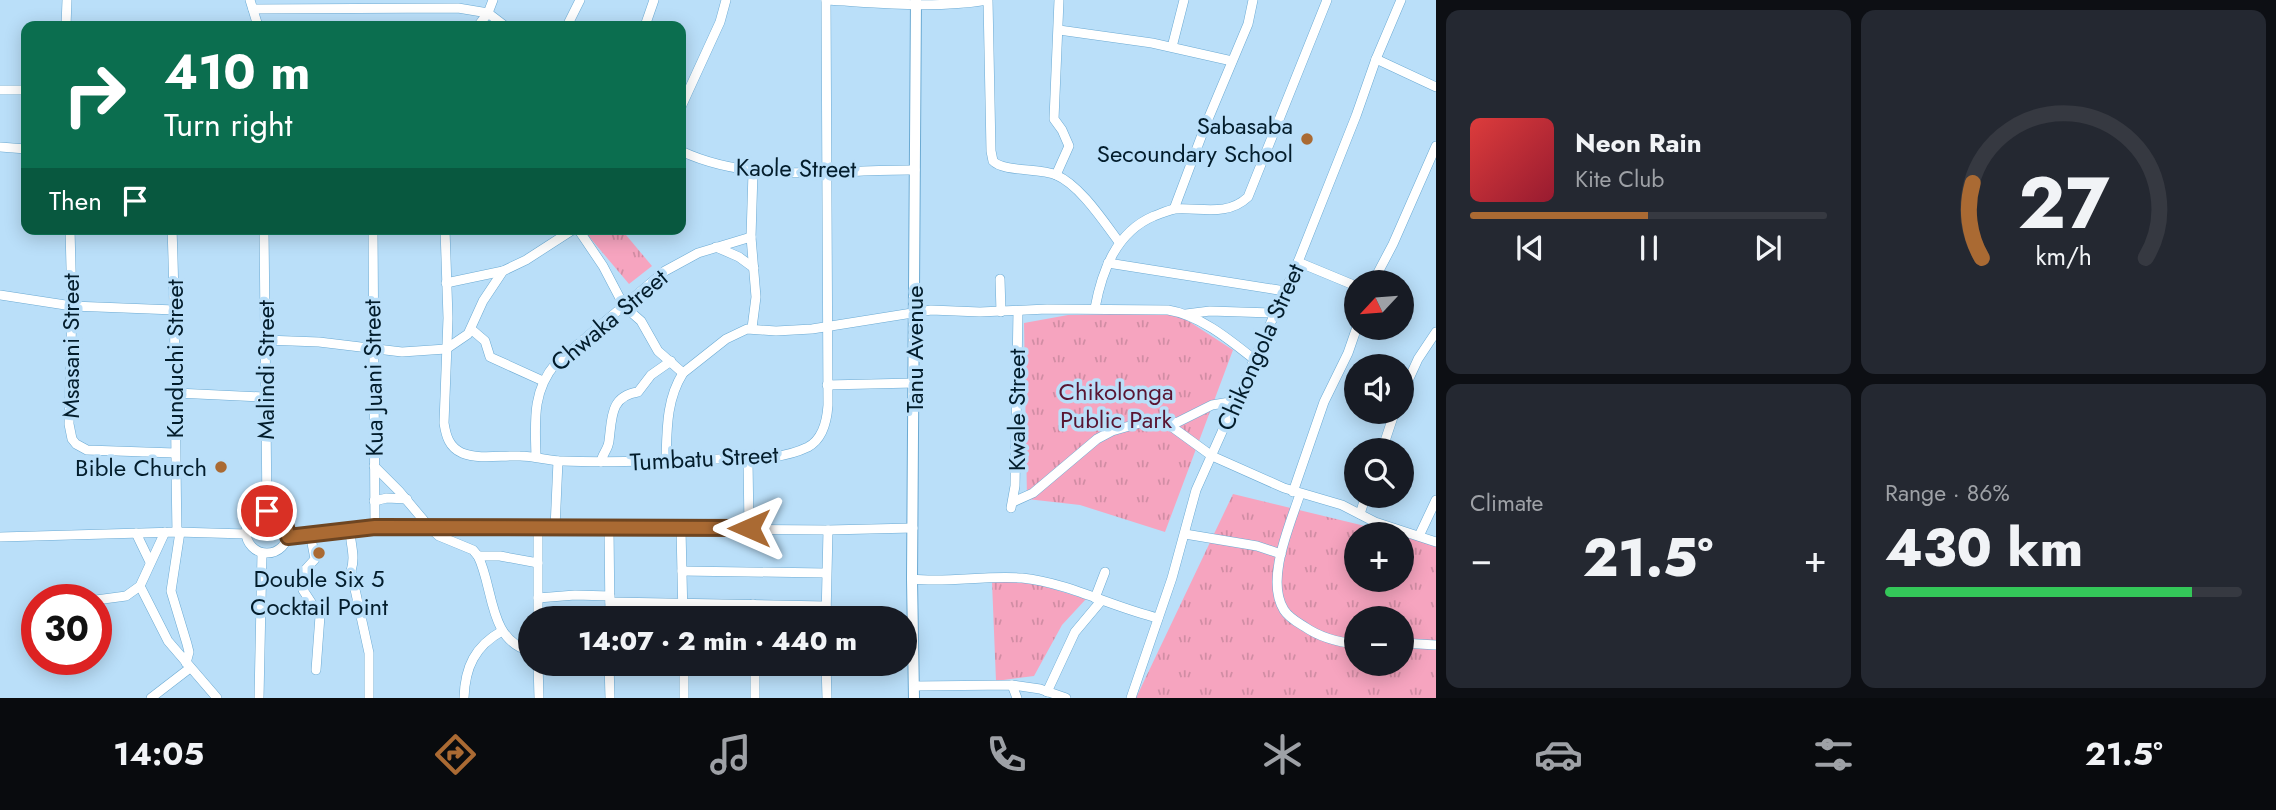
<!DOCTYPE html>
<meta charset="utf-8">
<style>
:root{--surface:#171b24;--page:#242831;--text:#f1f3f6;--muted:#9ea1a6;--line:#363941;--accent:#aa6a33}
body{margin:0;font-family:Jost,sans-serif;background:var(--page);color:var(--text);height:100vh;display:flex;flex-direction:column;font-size:26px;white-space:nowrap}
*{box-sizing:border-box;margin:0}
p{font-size:23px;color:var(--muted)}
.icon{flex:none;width:38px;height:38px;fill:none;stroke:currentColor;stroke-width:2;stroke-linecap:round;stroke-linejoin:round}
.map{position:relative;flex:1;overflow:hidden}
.panel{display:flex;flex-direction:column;gap:10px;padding:10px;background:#0d0f14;width:840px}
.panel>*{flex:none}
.top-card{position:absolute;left:21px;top:21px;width:665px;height:214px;border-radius:14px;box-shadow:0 4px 18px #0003;background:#0b6e4f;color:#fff;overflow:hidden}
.needle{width:46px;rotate:244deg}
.buttons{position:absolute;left:1344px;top:270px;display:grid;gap:14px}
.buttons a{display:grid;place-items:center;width:70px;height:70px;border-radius:50%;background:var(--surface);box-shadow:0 4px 18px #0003;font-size:35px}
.speed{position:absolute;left:21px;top:584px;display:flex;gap:14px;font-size:35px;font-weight:700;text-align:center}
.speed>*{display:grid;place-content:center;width:91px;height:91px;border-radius:50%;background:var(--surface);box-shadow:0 4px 18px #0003;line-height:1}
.speed .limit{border:10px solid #d22;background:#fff;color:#111}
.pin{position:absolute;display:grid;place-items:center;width:60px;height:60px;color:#fff;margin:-30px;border:4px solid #fff;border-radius:50%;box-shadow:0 2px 7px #0007}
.me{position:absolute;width:77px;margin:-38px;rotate:270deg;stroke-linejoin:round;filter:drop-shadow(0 0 5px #0008)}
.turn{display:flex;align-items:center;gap:24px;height:147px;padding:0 28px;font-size:32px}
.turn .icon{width:91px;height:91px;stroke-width:2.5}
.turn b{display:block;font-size:49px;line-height:60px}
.then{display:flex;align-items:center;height:66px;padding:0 28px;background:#0003;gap:14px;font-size:26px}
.big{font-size:52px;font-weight:800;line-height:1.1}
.panel .widget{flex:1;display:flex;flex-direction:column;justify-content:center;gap:10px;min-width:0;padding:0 24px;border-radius:14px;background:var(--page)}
.panel .dial{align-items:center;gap:0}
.dial svg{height:182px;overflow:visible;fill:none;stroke:var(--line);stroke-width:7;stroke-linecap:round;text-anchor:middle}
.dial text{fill:var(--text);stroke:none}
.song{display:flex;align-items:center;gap:21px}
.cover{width:84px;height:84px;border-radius:10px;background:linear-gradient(135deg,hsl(0 70% 55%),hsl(350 70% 35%))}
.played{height:7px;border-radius:4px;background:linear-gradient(90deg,var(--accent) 50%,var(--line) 50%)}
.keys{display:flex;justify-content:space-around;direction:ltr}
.heat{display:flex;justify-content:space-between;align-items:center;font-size:38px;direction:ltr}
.charge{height:10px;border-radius:5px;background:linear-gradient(90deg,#34c759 86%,var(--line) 0)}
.panel .tiles{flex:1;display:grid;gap:10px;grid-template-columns:repeat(2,1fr)}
.trip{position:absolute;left:518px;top:606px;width:399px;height:70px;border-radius:35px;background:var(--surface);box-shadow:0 4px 18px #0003;font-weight:800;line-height:70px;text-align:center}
.menu{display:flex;height:112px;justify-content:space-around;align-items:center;background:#090b0e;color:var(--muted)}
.menu .icon{width:49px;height:49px}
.menu .current{color:var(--accent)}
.menu b{font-size:32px;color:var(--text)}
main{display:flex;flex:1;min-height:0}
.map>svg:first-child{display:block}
.park{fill:url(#park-tufts);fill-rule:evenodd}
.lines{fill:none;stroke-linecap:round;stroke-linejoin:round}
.minor-casing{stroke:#6baad3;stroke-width:10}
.tertiary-casing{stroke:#6baad3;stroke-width:12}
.minor{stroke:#fff;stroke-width:9}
.tertiary{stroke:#fff;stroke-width:10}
.route-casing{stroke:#6e4521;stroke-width:18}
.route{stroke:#aa6a33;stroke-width:12}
.poi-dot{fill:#aa6a33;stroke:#badff9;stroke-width:2.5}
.labels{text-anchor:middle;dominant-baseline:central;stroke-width:7;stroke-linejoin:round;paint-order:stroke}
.poi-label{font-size:24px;fill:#031d2c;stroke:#badff9;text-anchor:end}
.street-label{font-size:24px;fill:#031d2c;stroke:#badff9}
.park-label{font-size:24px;fill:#591532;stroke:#badff9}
</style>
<main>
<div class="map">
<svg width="1436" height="698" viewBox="0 0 1436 698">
<defs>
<pattern id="park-tufts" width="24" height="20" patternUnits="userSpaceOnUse" patternTransform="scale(1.75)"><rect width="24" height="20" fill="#f6a4bf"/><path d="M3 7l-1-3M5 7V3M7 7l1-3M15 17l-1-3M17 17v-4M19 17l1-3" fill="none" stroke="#d18da4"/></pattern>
</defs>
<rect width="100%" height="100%" fill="#badff9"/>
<g class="park">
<path d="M591 229H621L652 266 629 284 586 233Z"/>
<path d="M1176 313 1233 350 1165 532 1080 505 1027 499 1024 323 1068 315Z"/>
<path d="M1233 494 1398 534H1356V579H1402V535L1436 543V698H1136ZM1356 618H1402V663H1356Z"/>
<path d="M1027 581 1086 599 1062 625 1034 676 996 681 992 582Z"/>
</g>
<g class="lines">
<g class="minor-casing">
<g id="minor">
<path d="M250 0 258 26"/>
<path d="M826 0C880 3 934 9 988 0L991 151 993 161C1003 172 1040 168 1056 175 1080 185 1104 222 1119 242"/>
<path d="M253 9 458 8 488 13 505 26"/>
<path d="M66 26 67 0"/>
<path d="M478 26 488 13 493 0"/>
<path d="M567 26 580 0"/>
<path d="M645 26 654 0"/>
<path d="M1059 30 1152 43 1232 61"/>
<path d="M1172 47 1184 0"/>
<path d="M1376 59 1436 87"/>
<path d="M0 90H26"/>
<path d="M681 107 720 22 726 0"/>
<path d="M0 147 26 149"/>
<path d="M681 151C753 185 837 169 915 170"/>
<path d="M1056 175 1069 146 1062 130 1054 119 1059 0"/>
<path d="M1174 209 1206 124 1248 24 1253 0"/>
<path d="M70 229 72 306 69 424 72 439 76 444 87 450 175 453"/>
<path d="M172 229C176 330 175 431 177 532"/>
<path d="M264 229 267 511"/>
<path d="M373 229 375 527"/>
<path d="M445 229 448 318 444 423C446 436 449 447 462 453 480 460 502 455 520 456 535 456 549 461 563 461 613 463 663 461 713 459 745 457 777 462 808 447 823 439 827 420 828 405L826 0"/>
<path d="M578 229 603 266 624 306 641 321 658 351 683 373"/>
<path d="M716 247 739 257 754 268"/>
<path d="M1298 262 1356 286"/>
<path d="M1108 263 1285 291"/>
<path d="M1000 279 1001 312"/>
<path d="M1373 282 1393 244 1436 146"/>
<path d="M446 283 503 271 526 260 574 229"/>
<path d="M0 295 72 306 175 310"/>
<path d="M1095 308C1102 271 1116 232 1154 216 1160 214 1168 210 1175 209 1200 207 1227 217 1248 197L1327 0"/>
<path d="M1186 314 1210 311 1276 313"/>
<path d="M752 328 756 297 751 237 753 172"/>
<path d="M471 329 485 341 490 357 543 381"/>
<path d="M265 340 319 342 402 352 446 349 468 334 483 301 503 271"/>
<path d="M827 385 914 383"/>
<path d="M176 393 264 397"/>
<path d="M1402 394 1418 359 1436 332"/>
<path d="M1168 424 1212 456 1284 488 1342 505 1375 522 1436 542"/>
<path d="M1382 450 1395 411"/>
<path d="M536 457C535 421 532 391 556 363L665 271 698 253 751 237"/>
<path d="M748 460 749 528"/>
<path d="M666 461C667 430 666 400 683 373L726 339 747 329 776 331 812 329 931 310 980 312 1047 309 1168 310C1200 315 1230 340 1255 360"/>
<path d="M601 462C602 454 608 450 609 441 612 418 610 396 638 392L651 375 671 361"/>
<path d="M374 466 399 491 431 529 439 536 473 550 478 556C494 588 488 640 530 651"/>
<path d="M1293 492 1324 402 1348 353 1357 327"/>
<path d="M1300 494C1290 525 1265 580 1284 610 1289 618 1297 622 1305 627 1321 638 1337 642 1356 644"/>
<path d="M374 501 387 498 407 499"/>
<path d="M1013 502 1033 493 1097 439 1112 431 1140 423 1168 424 1178 422 1212 405 1236 401"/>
<path d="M1011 508 1015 486 1018 311"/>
<circle cx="267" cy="532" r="21"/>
<path d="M1360 514 1366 495"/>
<path d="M350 528C350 545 356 555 351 571L369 653V698"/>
<path d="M555 528 558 461"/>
<path d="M609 529 610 618"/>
<path d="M681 529 683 618"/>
<path d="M180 532 171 591 187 644 189 652 186 663"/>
<path d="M136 533 150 562"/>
<path d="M310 533 315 559 305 570 303 590 320 616 316 670"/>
<path d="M1185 534 1257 546 1281 554"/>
<path d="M1419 536 1436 500"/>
<path d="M0 537 177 532 246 534"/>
<path d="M288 537 375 527 828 530 913 528"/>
<path d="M478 556H500L538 563"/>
<path d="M682 571 825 573"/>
<path d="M912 579C949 583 986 575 1022 578 1069 583 1112 607 1158 618"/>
<path d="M140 586 168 641 217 698"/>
<path d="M538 598 575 595 610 596"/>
<path d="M1095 598 1105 572"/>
<path d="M96 600 126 596 140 586 165 532"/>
<path d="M610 602 826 606"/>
<path d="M538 618V529"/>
<path d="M753 618V604"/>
<path d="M826 618 828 530"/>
<path d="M1402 643 1436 645"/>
<path d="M538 663 539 698"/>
<path d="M609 663 610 698"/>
<path d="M684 663V698"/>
<path d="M826 663 827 698"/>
<path d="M1012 685 1017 698"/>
<path d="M914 686 1012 685 1040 689 1066 698"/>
<path d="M1047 692 1075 632 1101 601"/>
<path d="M151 698 190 668"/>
<path d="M259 698 262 553"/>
<path d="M464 698C465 667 475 646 502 631"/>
<path d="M755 698V663"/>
<path d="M1131 698 1172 578 1196 490 1298 262 1356 116 1376 59 1401 0"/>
</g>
</g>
<g class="tertiary-casing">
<path id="tertiary" d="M914 698 912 579 916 0"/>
</g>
<use href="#minor" class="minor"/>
<use href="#tertiary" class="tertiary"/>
</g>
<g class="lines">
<g class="route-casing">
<path id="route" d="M267 511C282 515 286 521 288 537L375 527 749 528"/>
</g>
<use href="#route" class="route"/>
</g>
<g class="poi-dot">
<circle cx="1307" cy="139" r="7"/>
<circle cx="221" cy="467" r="7"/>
<circle cx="319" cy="553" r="7"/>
</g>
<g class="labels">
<g class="poi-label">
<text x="1293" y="125">Sabasaba<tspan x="1293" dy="28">Secoundary School</tspan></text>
<text x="207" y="467">Bible Church</text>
<text x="319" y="578" text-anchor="middle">Double Six 5<tspan x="319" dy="28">Cocktail Point</tspan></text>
</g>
<g class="street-label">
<text transform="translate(796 168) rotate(1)">Kaole Street</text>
<text transform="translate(609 320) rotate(-40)">Chwaka Street</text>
<text transform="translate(70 346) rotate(-90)">Msasani Street</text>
<text transform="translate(1260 347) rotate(-66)">Chikongola Street</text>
<text transform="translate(914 349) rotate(-90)">Tanu Avenue</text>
<text transform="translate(174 359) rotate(-90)">Kunduchi Street</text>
<text transform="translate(265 370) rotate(-90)">Malindi Street</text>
<text transform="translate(373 378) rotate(-91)">Kua Juani Street</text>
<text transform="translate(1016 410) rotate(-90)">Kwale Street</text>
<text transform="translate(704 458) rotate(-3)">Tumbatu Street</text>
</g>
<g class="park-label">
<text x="1116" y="391">Chikolonga<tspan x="1116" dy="28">Public Park</tspan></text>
</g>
</g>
</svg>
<div class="buttons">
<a><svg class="needle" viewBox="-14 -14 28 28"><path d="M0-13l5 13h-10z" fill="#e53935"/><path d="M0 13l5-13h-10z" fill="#9ea1a6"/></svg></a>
<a><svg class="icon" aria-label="sound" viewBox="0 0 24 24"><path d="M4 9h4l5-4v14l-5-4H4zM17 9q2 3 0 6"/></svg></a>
<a><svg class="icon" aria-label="search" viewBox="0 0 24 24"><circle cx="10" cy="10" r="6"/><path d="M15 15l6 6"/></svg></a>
<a>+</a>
<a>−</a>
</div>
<div class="speed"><div class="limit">30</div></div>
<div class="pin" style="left:267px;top:511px;background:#d93025"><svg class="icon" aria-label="arrive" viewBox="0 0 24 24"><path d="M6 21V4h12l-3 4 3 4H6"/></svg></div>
<svg class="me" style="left:749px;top:528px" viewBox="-20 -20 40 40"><path d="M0-17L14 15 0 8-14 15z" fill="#aa6a33" stroke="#fff" stroke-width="4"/></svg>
<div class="trip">14:07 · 2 min · 440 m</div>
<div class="top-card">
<div class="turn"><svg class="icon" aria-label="right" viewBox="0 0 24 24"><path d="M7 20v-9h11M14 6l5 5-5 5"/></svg><div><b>410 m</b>Turn right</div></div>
<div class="then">Then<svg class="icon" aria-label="arrive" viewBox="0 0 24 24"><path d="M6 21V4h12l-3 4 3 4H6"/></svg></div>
</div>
</div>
<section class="panel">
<div class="tiles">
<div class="widget">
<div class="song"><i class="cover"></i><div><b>Neon Rain</b><p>Kite Club</p></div></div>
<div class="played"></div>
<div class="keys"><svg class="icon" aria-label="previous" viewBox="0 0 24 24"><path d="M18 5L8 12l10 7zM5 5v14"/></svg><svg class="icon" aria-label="pause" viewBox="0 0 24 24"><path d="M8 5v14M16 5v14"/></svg><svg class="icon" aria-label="next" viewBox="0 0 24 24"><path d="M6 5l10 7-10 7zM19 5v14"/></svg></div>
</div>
<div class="widget dial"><svg viewBox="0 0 100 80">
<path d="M14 69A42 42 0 1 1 86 69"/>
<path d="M14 69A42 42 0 0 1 10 36" stroke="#aa6a33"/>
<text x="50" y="56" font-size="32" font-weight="700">27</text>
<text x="50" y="72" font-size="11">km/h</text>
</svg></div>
<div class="widget"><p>Climate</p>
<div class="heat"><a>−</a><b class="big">21.5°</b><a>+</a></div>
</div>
<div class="widget"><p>Range · 86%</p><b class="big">430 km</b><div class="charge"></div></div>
</div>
</section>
</main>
<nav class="menu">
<b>14:05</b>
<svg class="icon current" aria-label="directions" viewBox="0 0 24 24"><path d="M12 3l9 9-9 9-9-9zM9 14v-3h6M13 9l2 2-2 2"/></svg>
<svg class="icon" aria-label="music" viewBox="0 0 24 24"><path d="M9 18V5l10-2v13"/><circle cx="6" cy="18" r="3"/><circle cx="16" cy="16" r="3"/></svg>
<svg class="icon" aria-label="phone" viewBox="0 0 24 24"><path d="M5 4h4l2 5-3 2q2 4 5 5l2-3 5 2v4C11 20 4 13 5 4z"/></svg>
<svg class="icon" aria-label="climate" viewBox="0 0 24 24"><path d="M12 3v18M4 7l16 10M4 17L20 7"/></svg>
<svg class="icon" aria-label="car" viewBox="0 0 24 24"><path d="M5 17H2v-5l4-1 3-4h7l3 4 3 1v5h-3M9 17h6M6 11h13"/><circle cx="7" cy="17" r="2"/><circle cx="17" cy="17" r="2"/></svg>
<svg class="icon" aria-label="filters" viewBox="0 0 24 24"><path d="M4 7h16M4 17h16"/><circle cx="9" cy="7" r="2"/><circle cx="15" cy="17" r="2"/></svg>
<b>21.5°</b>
</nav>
